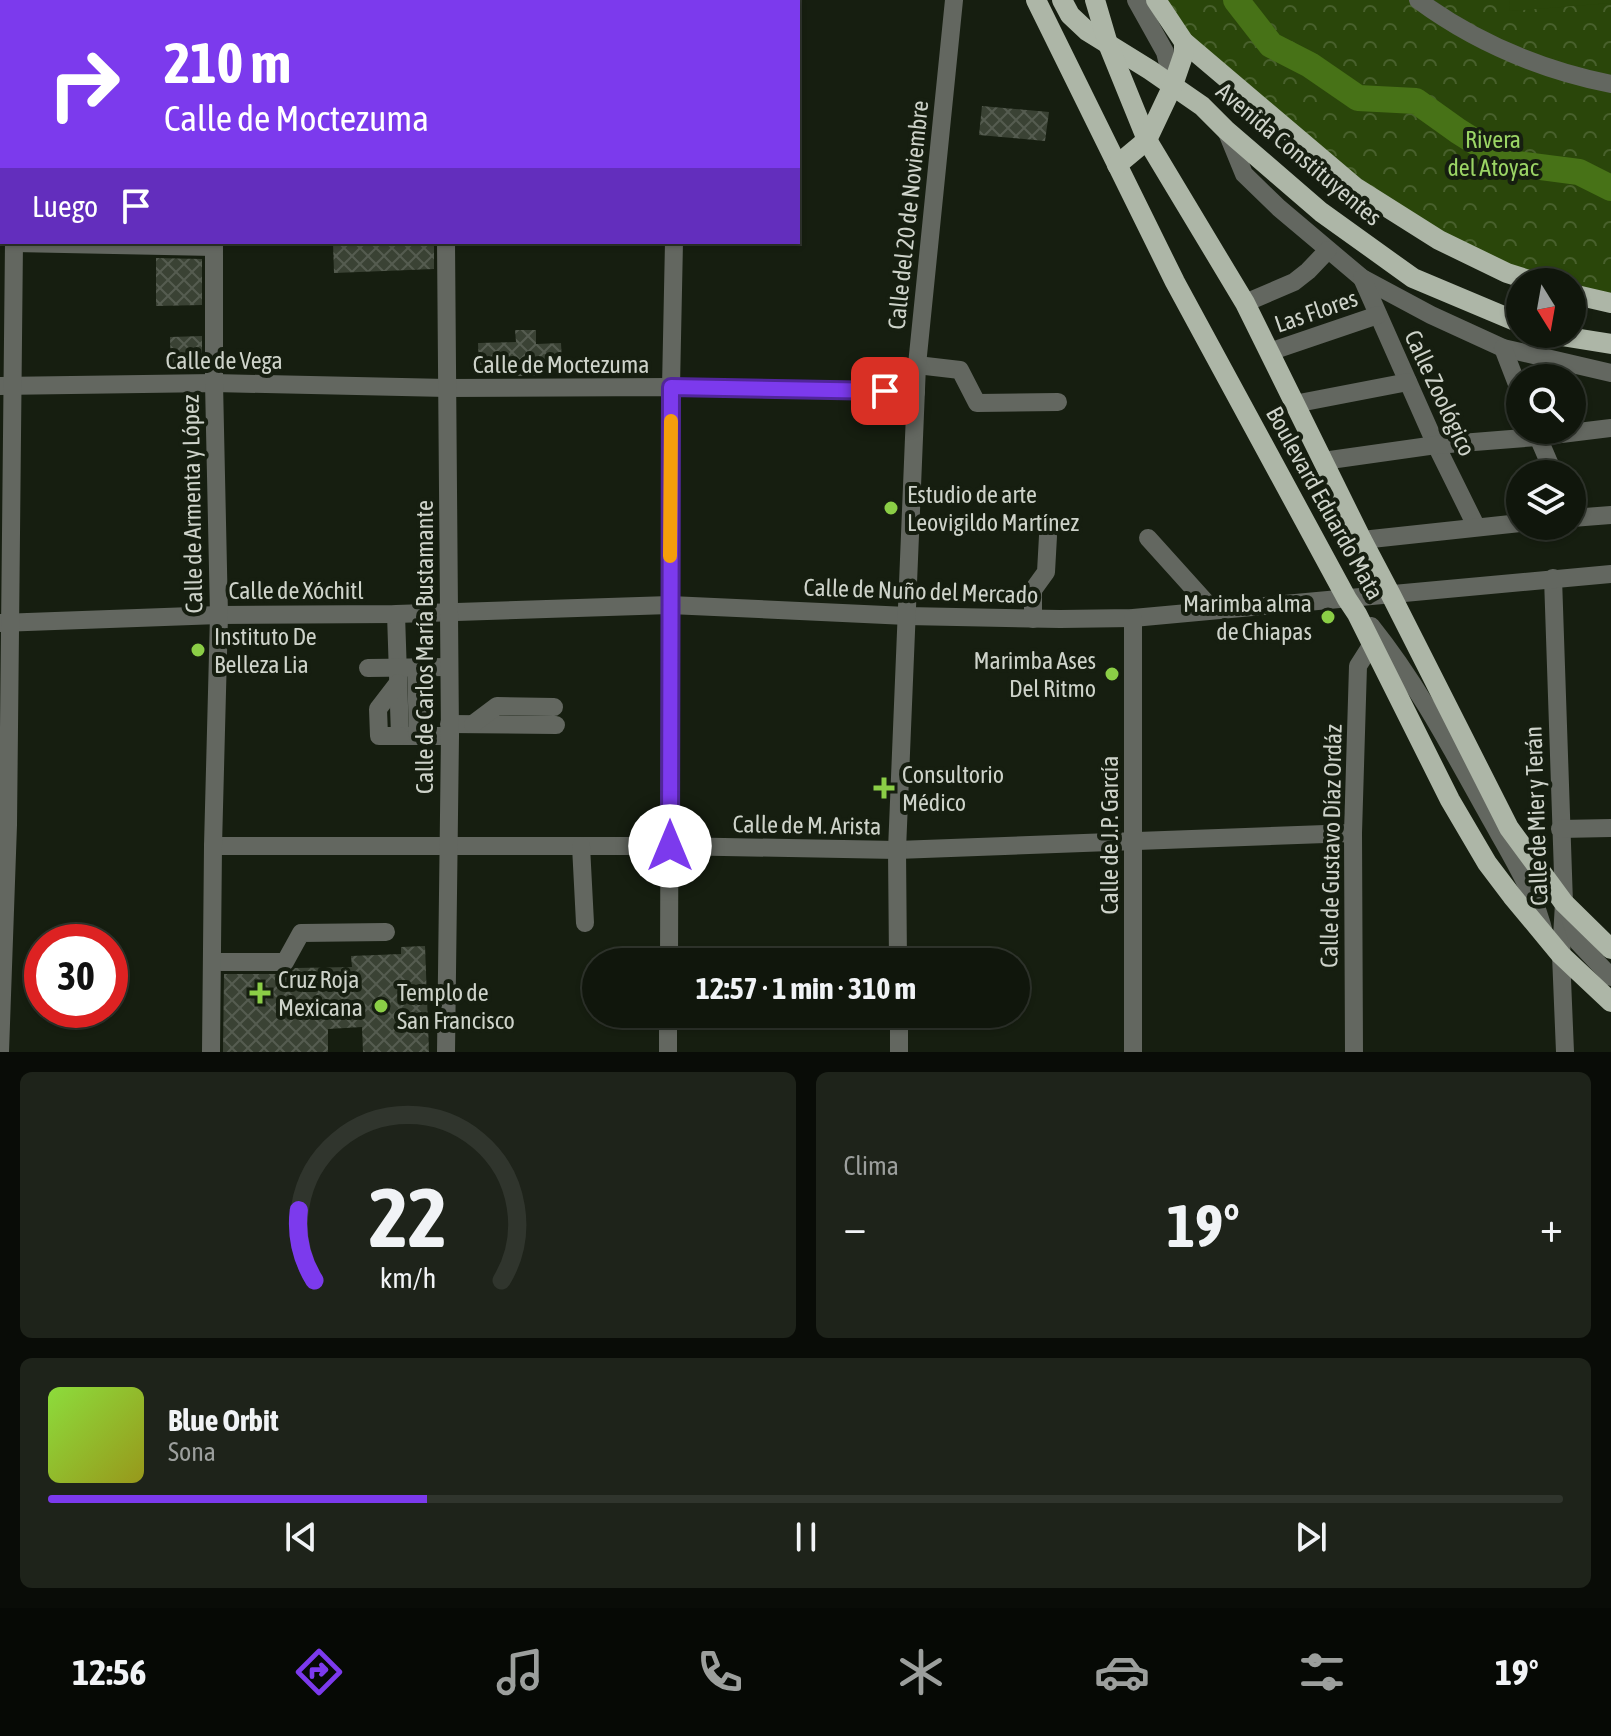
<!DOCTYPE html>
<html lang="es">
<meta charset="utf-8">
<style>
:root{--surface:#10160c;--page:#1e231a;--text:#f1f3f6;--muted:#9c9f9d;--line:#30352d;--accent:#7c3aed}
body{margin:0;font-family:"Asap Condensed",sans-serif;background:var(--page);color:var(--text);height:100vh;display:flex;flex-direction:column;font-size:30px;white-space:nowrap}
*{box-sizing:border-box;margin:0}
p{font-size:26px;color:var(--muted)}
.icon{flex:none;width:44px;height:44px;fill:none;stroke:currentColor;stroke-width:2;stroke-linecap:round;stroke-linejoin:round}
.map{position:relative;height:1052px;overflow:hidden}
.sheet{display:flex;flex-direction:column;gap:20px;padding:20px;background:#090c07;flex:1}
.sheet>*{flex:none}
.top-card{position:absolute;left:0px;top:0px;width:800px;height:244px;box-shadow:0 2px 6px #0004,0 0 0 2px var(--line);background:#7c3aed;color:#fff;overflow:hidden}
.needle{width:52px;rotate:169deg}
.controls{position:absolute;left:1506px;top:268px;display:grid;gap:16px}
.controls a{display:grid;place-items:center;width:80px;height:80px;border-radius:50%;background:var(--surface);box-shadow:0 2px 6px #0004,0 0 0 2px var(--line);font-size:40px}
.speed{position:absolute;left:24px;top:924px;display:flex;gap:16px;font-size:40px;font-weight:700;text-align:center}
.speed>*{display:grid;place-content:center;width:104px;height:104px;border-radius:50%;background:var(--surface);box-shadow:0 2px 6px #0004,0 0 0 2px var(--line);line-height:1}
.speed .limit{border:12px solid #d22;background:#fff;color:#111}
.pin{position:absolute;display:grid;place-items:center;width:68px;height:68px;color:#fff;margin:-34px;border-radius:16px;box-shadow:0 4px 12px #0006}
.me{position:absolute;width:88px;margin:-44px;rotate:0deg;stroke-linejoin:round;filter:drop-shadow(0 0 6px #0008)}
.turn{display:flex;align-items:center;gap:28px;height:168px;padding:0 32px;font-size:36px}
.turn .icon{width:104px;height:104px;stroke-width:2.5}
.turn b{display:block;font-size:56px;line-height:68px}
.then{display:flex;align-items:center;height:76px;padding:0 32px;background:#0003;gap:16px;font-size:30px}
.big{font-size:60px;font-weight:700;line-height:1.1}
.sheet .widget{flex:1;display:flex;flex-direction:column;justify-content:center;gap:12px;min-width:0;padding:0 28px;border-radius:12px;background:var(--page)}
.sheet .dial{align-items:center;gap:0}
.dial svg{height:208px;overflow:visible;fill:none;stroke:var(--line);stroke-width:7;stroke-linecap:round;text-anchor:middle}
.dial text{fill:var(--text);stroke:none}
.song{display:flex;align-items:center;gap:24px}
.cover{width:96px;height:96px;border-radius:12px;background:linear-gradient(135deg,hsl(90 70% 55%),hsl(60 70% 35%))}
.played{height:8px;border-radius:4px;background:linear-gradient(90deg,var(--accent) 25%,var(--line) 25%)}
.keys{display:flex;justify-content:space-around;direction:ltr}
.heat{display:flex;justify-content:space-between;align-items:center;font-size:44px;direction:ltr}
.sheet .tiles{flex:1;display:grid;gap:20px;grid-template-columns:1fr 1fr}
.widget:last-child{grid-column:span 2}
.trip{position:absolute;left:582px;top:948px;width:448px;height:80px;border-radius:40px;background:var(--surface);box-shadow:0 2px 6px #0004,0 0 0 2px var(--line);font-weight:700;line-height:80px;text-align:center}
.menu{display:flex;height:128px;justify-content:space-around;align-items:center;background:#060905;color:var(--muted)}
.menu .icon{width:56px;height:56px}
.menu .active{color:var(--accent)}
.menu b{font-size:36px;color:var(--text)}
.map>svg:first-child{display:block}
.park{fill:url(#park-crowns)}
.pitch{fill:#2a460a}
.lines{fill:none;stroke-linecap:round;stroke-linejoin:round}
.river{stroke:#477217;stroke-width:26}
.building{fill:url(#building-cross-hatch)}
.minor{stroke:#636760;stroke-width:18}
.major{stroke:#adb6a7;stroke-width:20}
.route-casing{stroke:#51269a;stroke-width:20}
.route{stroke:#7c3aed;stroke-width:14}
.slow{stroke:#f59e0b;stroke-width:14}
.poi-dot{fill:#8bce46;stroke:#161e10;stroke-width:3}
.labels{text-anchor:middle;dominant-baseline:central;stroke-width:8;stroke-linejoin:round;paint-order:stroke}
.park-label{font-size:24px;fill:#9bd565;stroke:#161e10}
.street-label{font-size:24px;fill:#ced3ca;stroke:#161e10}
.poi-label{font-size:24px;fill:#ced3ca;stroke:#161e10;text-anchor:start}
</style>
<div class="map">
<svg width="1611" height="1052" viewBox="0 0 1611 1052">
<defs>
<pattern id="park-crowns" width="20" height="18" patternUnits="userSpaceOnUse" patternTransform="scale(2)"><rect width="20" height="18" fill="#2a460a"/><path d="M2 6a3 3 0 1 1 6 0M12 15a3 3 0 1 1 6 0" fill="none" stroke="#48602c"/></pattern>
<pattern id="building-cross-hatch" width="8" height="8" patternUnits="userSpaceOnUse" patternTransform="scale(2)"><rect width="8" height="8" fill="#3a4234"/><path d="M0 0l8 8M0 8l8-8" fill="none" stroke="#555c50"/></pattern>
</defs>
<rect width="100%" height="100%" fill="#161e10"/>
<path class="park" d="M1162 0H1429L1447 9 1433 0H1611V77L1550 68 1611 81V303L1572 293V282H1544L1451 246 1227 80Z"/>
<path class="pitch" d="M1509 0H1611V3L1510 11Z"/>
<g class="lines">
<path class="river" d="M1236 0 1271 45 1310 65 1358 98 1416 101 1458 131 1509 163 1579 172 1611 188"/>
</g>
<g class="building">
<path d="M982 106 1049 112 1045 141 979 135Z"/>
<path d="M333 242H434V269L334 273Z"/>
<path d="M156 258 202 259V305L156 306Z"/>
<path d="M515 330H536V344L561 343 562 363 535 364V376H514L513 364 479 365 478 343 516 342Z"/>
<path d="M202 336V371L171 372 170 337Z"/>
<path d="M425 946 429 1052H363L362 1027 328 1029V1052H223L224 974H285L290 973 295 968 352 967 351 956 401 954V947Z"/>
</g>
<g class="lines">
<g class="minor">
<path d="M442 0V2"/>
<path d="M1136 0 1165 52 1173 85"/>
<path d="M1418 0C1475 42 1542 70 1611 84"/>
<path d="M19 2V0"/>
<path d="M223 2V0"/>
<path d="M679 2V0"/>
<path d="M0 72H2"/>
<path d="M1226 130 1244 174 1279 208 1362 278 1431 315 1503 348 1611 373"/>
<path d="M0 163 2 170"/>
<path d="M14 243 214 247"/>
<path d="M1362 278 1436 445 1476 526"/>
<path d="M1245 303 1294 282 1308 271 1328 250"/>
<path d="M1503 348 1520 392"/>
<path d="M1269 352 1378 315"/>
<path d="M917 365 960 370 977 403 1058 402"/>
<path d="M0 386 214 383 447 388 671 387 916 392"/>
<path d="M1294 404 1408 382"/>
<path d="M1535 430 1554 474"/>
<path d="M1323 461 1436 445 1537 437 1611 428"/>
<path d="M1572 518 1611 515"/>
<path d="M1148 538 1212 609"/>
<path d="M1362 540 1520 523"/>
<path d="M1553 578 1564 903 1561 955 1565 1052"/>
<path d="M396 614 400 736H450"/>
<path d="M1033 619V590L1046 572 1048 536"/>
<path d="M0 623 219 615 396 614 670 605 907 616 1060 619 1133 618 1611 574"/>
<path d="M1371 626C1416 682 1450 746 1485 809 1508 851 1535 891 1545 937"/>
<path d="M416 667 418 736"/>
<path d="M368 668 449 667"/>
<path d="M398 683 378 709 379 736H400"/>
<path d="M449 724 556 725"/>
<path d="M473 724 497 706 554 707"/>
<path d="M1560 829 1611 828"/>
<path d="M213 846H670L897 850 1353 833"/>
<path d="M581 846 585 923"/>
<path d="M1568 910 1578 942 1611 977"/>
<path d="M213 962H285L301 933 386 932"/>
<path d="M669 962 671 387 674 242"/>
<path d="M898 962 897 850 917 365 954 0"/>
<path d="M899 1014V1052"/>
<path d="M0 1052 8 825 14 242"/>
<path d="M211 1052 213 846 219 615 214 383V242"/>
<path d="M446 1052 450 736 446 242"/>
<path d="M668 1052V1014"/>
<path d="M1133 1052V618"/>
<path d="M1354 1052 1353 833 1358 666 1372 644"/>
</g>
<g class="major">
<path d="M1036 0 1175 282 1347 599 1357 614 1450 800 1487 863 1512 896 1561 955 1611 1002"/>
<path d="M1062 0 1070 15 1087 31 1150 70 1202 106 1226 130 1321 212 1413 278 1520 323"/>
<path d="M1095 0 1108 44 1147 140 1245 303 1362 540 1391 595 1509 828 1564 903 1611 949"/>
<path d="M1156 0 1184 42 1355 187 1439 240 1507 273 1535 282"/>
<path d="M1117 165 1147 140 1173 85 1184 53V42"/>
<path d="M1572 294 1611 303"/>
<path d="M1549 334 1611 344"/>
</g>
</g>
<g class="lines">
<g class="route-casing">
<path id="route" d="M670 846 671 387 885 391"/>
</g>
<use href="#route" class="route"/>
<path class="slow" d="M670 556 671 421"/>
</g>
<g class="poi-dot">
<circle cx="891" cy="508" r="8"/>
<circle cx="1328" cy="617" r="8"/>
<circle cx="198" cy="650" r="8"/>
<circle cx="1112" cy="674" r="8"/>
<path d="M880 776h8v8h8v8h-8v8h-8v-8h-8v-8h8z"/>
<path d="M256 981h8v8h8v8h-8v8h-8v-8h-8v-8h8z"/>
<circle cx="381" cy="1006" r="8"/>
</g>
<g class="labels">
<g class="park-label">
<text x="1493" y="139">Rivera<tspan x="1493" dy="28">del Atoyac</tspan></text>
</g>
<g class="street-label">
<text transform="translate(1299 154) rotate(40)">Avenida Constituyentes</text>
<text transform="translate(908 215) rotate(-84)">Calle del 20 de Noviembre</text>
<text transform="translate(1316 311) rotate(-19)">Las Flores</text>
<text x="224" y="360">Calle de Vega</text>
<text x="561" y="364">Calle de Moctezuma</text>
<text transform="translate(1440 393) rotate(65)">Calle Zoológico</text>
<text transform="translate(1325 503) rotate(61)">Boulevard Eduardo Mata</text>
<text transform="translate(192 504) rotate(-91)">Calle de Armenta y López</text>
<text x="296" y="590">Calle de Xóchitl</text>
<text transform="translate(921 591) rotate(2)">Calle de Nuño del Mercado</text>
<text transform="translate(424 647) rotate(-90)">Calle de Carlos María Bustamante</text>
<text transform="translate(1536 816) rotate(-92)">Calle de Mier y Terán</text>
<text transform="translate(807 825) rotate(1)">Calle de M. Arista</text>
<text transform="translate(1109 835) rotate(-90)">Calle de J.P. García</text>
<text transform="translate(1331 846) rotate(-89)">Calle de Gustavo Díaz Ordáz</text>
</g>
<g class="poi-label">
<text x="907" y="494">Estudio de arte<tspan x="907" dy="28">Leovigildo Martínez</tspan></text>
<text x="1312" y="603" text-anchor="end">Marimba alma<tspan x="1312" dy="28">de Chiapas</tspan></text>
<text x="214" y="636">Instituto De<tspan x="214" dy="28">Belleza Lia</tspan></text>
<text x="1096" y="660" text-anchor="end">Marimba Ases<tspan x="1096" dy="28">Del Ritmo</tspan></text>
<text x="902" y="774">Consultorio<tspan x="902" dy="28">Médico</tspan></text>
<text x="278" y="979">Cruz Roja<tspan x="278" dy="28">Mexicana</tspan></text>
<text x="397" y="992">Templo de<tspan x="397" dy="28">San Francisco</tspan></text>
</g>
</g>
</svg>
<div class="controls">
<a><svg class="needle" viewBox="-14 -14 28 28"><path d="M0-13l5 13h-10z" fill="#e53935"/><path d="M0 13l5-13h-10z" fill="#9c9f9d"/></svg></a>
<a><svg class="icon" aria-label="search" viewBox="0 0 24 24"><circle cx="10" cy="10" r="6"/><path d="M15 15l6 6"/></svg></a>
<a><svg class="icon" aria-label="layers" viewBox="0 0 24 24"><path d="M12 4l9 5-9 5-9-5zM3 14l9 5 9-5"/></svg></a>
</div>
<div class="speed"><div class="limit">30</div></div>
<div class="pin" style="left:885px;top:391px;background:#d93025"><svg class="icon" aria-label="arrive" viewBox="0 0 24 24"><path d="M6 21V4h12l-3 4 3 4H6"/></svg></div>
<svg class="me" style="left:670px;top:846px" viewBox="-20 -20 40 40"><circle r="19" fill="#fff"/><path d="M0-13L10 11 0 6-10 11z" fill="#7c3aed"/></svg>
<div class="trip">12:57 · 1 min · 310 m</div>
<div class="top-card">
<div class="turn"><svg class="icon" aria-label="right" viewBox="0 0 24 24"><path d="M7 20v-9h11M14 6l5 5-5 5"/></svg><div><b>210 m</b>Calle de Moctezuma</div></div>
<div class="then">Luego<svg class="icon" aria-label="arrive" viewBox="0 0 24 24"><path d="M6 21V4h12l-3 4 3 4H6"/></svg></div>
</div>
</div>
<section class="sheet">
<div class="tiles">
<div class="widget dial"><svg viewBox="0 0 100 80">
<path d="M14 69A42 42 0 1 1 86 69"/>
<path d="M14 69A42 42 0 0 1 8 42" stroke="#7c3aed"/>
<text x="50" y="56" font-size="32" font-weight="700">22</text>
<text x="50" y="72" font-size="11">km/h</text>
</svg></div>
<div class="widget"><p>Clima</p>
<div class="heat"><a>−</a><b class="big">19°</b><a>+</a></div>
</div>
<div class="widget">
<div class="song"><i class="cover"></i><div><b>Blue Orbit</b><p>Sona</p></div></div>
<div class="played"></div>
<div class="keys"><svg class="icon" aria-label="previous" viewBox="0 0 24 24"><path d="M18 5L8 12l10 7zM5 5v14"/></svg><svg class="icon" aria-label="pause" viewBox="0 0 24 24"><path d="M8 5v14M16 5v14"/></svg><svg class="icon" aria-label="next" viewBox="0 0 24 24"><path d="M6 5l10 7-10 7zM19 5v14"/></svg></div>
</div>
</div>
</section>
<nav class="menu">
<b>12:56</b>
<svg class="icon active" aria-label="directions" viewBox="0 0 24 24"><path d="M12 3l9 9-9 9-9-9zM9 14v-3h6M13 9l2 2-2 2"/></svg>
<svg class="icon" aria-label="music" viewBox="0 0 24 24"><path d="M9 18V5l10-2v13"/><circle cx="6" cy="18" r="3"/><circle cx="16" cy="16" r="3"/></svg>
<svg class="icon" aria-label="phone" viewBox="0 0 24 24"><path d="M5 4h4l2 5-3 2q2 4 5 5l2-3 5 2v4C11 20 4 13 5 4z"/></svg>
<svg class="icon" aria-label="climate" viewBox="0 0 24 24"><path d="M12 3v18M4 7l16 10M4 17L20 7"/></svg>
<svg class="icon" aria-label="car" viewBox="0 0 24 24"><path d="M5 17H2v-5l4-1 3-4h7l3 4 3 1v5h-3M9 17h6M6 11h13"/><circle cx="7" cy="17" r="2"/><circle cx="17" cy="17" r="2"/></svg>
<svg class="icon" aria-label="filters" viewBox="0 0 24 24"><path d="M4 7h16M4 17h16"/><circle cx="9" cy="7" r="2"/><circle cx="15" cy="17" r="2"/></svg>
<b>19°</b>
</nav>
